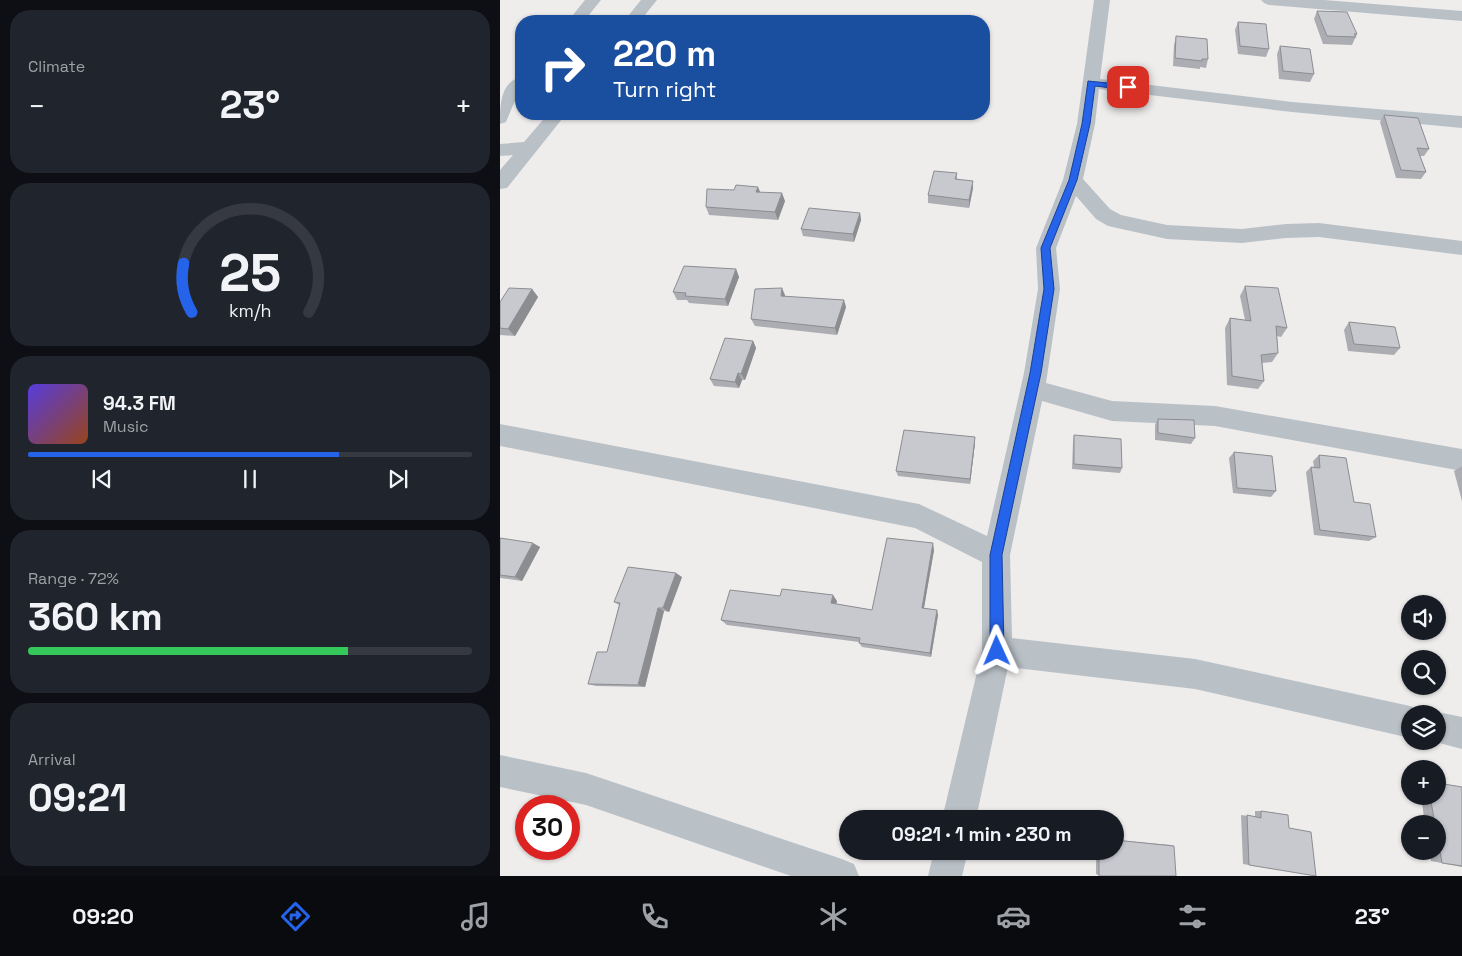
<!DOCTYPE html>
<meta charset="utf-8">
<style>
:root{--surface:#171b24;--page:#20242c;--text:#f1f3f6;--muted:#9ea1a6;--line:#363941;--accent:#2563eb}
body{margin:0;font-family:"Space Grotesk",sans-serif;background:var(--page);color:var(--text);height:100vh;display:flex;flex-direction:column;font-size:19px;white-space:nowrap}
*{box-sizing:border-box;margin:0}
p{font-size:16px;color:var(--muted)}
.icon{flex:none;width:28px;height:28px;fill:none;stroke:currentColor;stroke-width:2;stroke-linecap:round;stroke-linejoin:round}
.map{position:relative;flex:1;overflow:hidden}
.panel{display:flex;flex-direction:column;gap:10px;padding:10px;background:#0d0f14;width:500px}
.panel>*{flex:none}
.hud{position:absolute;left:15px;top:15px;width:475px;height:105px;border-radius:20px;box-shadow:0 1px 4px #0004;background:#1a4fa0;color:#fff;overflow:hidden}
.tools{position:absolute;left:901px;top:595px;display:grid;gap:10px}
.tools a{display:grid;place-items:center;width:45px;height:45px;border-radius:50%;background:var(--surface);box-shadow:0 1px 4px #0004;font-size:25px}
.speed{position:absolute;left:15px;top:795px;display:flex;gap:10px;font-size:25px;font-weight:700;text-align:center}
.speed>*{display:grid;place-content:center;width:65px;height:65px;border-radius:50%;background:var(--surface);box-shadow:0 1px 4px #0004;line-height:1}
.speed .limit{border:8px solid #d22;background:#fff;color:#111}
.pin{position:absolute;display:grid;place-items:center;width:42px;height:42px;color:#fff;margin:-21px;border-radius:10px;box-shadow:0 2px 8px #0006}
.me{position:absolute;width:55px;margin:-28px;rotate:359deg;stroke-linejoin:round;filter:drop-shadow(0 0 4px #0008)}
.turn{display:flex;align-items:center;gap:18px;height:105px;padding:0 15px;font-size:22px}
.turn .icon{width:65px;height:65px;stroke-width:2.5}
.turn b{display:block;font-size:35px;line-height:42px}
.big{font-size:38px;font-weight:700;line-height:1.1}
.panel .tile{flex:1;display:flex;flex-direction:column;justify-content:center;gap:8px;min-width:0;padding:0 18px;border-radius:20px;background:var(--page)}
.panel .dial{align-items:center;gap:0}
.dial svg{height:130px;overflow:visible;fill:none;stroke:var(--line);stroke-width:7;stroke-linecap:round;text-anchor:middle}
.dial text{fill:var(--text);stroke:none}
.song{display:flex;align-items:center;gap:15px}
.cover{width:60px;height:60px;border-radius:8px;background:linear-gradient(135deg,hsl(250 70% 55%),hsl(20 70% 35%))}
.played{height:5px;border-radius:2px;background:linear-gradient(90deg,var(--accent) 70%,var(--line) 70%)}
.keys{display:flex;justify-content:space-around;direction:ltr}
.heat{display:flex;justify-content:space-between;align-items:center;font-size:28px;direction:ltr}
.charge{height:8px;border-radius:4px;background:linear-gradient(90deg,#34c759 72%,var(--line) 0)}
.trip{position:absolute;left:339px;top:810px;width:285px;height:50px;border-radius:25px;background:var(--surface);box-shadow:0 1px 4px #0004;font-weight:700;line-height:50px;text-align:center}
.tab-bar{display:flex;height:80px;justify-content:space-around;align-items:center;background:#090b0e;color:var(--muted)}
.tab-bar .icon{width:35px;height:35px}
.tab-bar .on{color:var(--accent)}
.tab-bar b{font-size:22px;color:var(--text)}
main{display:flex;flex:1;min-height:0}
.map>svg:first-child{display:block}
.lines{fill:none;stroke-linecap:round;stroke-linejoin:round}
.street{fill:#b9c1c7;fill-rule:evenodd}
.wall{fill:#abadb2}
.shaded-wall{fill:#8b8d91}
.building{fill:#c7c9cf;stroke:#8b8d91}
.route{fill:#2563eb;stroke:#184099}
</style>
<main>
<section class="panel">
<div class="tile"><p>Climate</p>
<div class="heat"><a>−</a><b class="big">23°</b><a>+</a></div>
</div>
<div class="tile dial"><svg viewBox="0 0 100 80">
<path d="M14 69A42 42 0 1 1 86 69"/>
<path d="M14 69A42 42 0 0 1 9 39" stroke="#2563eb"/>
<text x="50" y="56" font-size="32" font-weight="700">25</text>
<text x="50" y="72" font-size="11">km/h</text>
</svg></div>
<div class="tile">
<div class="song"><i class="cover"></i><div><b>94.3 FM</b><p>Music</p></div></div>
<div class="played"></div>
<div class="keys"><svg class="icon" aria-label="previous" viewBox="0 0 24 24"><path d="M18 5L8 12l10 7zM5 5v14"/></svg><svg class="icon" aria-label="pause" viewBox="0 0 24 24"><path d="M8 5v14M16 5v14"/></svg><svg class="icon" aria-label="next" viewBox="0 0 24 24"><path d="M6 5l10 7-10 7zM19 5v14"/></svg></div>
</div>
<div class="tile"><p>Range · 72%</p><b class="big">360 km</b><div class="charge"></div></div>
<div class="tile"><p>Arrival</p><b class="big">09:21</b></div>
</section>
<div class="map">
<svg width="962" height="876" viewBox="0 0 962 876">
<rect width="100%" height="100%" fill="#efecec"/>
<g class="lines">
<g class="street">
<path d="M85 0H101L84 21H68Z"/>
<path d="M141 0H157L140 21H124Z"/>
<path d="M594 0H610L600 79 792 102 962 116V128L792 112 599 89 595 124 583 179 610 209 621 215 667 225 742 229 786 224 819 223 962 241V255L819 237 786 238 742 243 667 239 608 226 596 219 576 196 556 248 560 289 546 383 612 401 715 406 962 449V471L715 426 612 421 542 401 510 555 512 638 695 659 910 706 921 711 922 714H910V738L695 689 508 667 476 819H442L482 651V562L415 528 0 446V424L419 504 487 536 524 373 538 289 536 248 563 180 577 124Z"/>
<path d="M761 0H824L962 11V21L769 5 764 3Z"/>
<path d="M21 77V92L14 103 6 122 0 124C0 106 0 82 21 77Z"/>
<path d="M48 114H66L7 188 0 189V170L13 155 0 156V144L24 142Z"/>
<path d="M938 712 962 717V749L932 741H938V714H934Z"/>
<path d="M0 755 86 773 342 859 354 864 359 876H291L86 805 0 787Z"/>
<path d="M434 851H468L462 876H428Z"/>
</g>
</g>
<g class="wall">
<path d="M817 11 857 34 852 45 823 44 814 19Z"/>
<path d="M738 22 769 49 766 57 738 54 735 30Z"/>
<path d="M676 36 708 59 706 68 700 67V69L673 66 674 45Z"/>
<path d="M780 46 814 74 810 82 779 79 777 54Z"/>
<path d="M884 115 929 149 924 156H920L926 172 921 179 896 178 880 122Z"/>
<path d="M457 173V179L473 188 469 208 428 203V195Z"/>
<path d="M260 192 285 201 278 220 209 215 206 207Z"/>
<path d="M360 213 361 220 354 242 303 236 301 229Z"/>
<path d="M236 269 239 277 228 306 189 303 187 300H177L173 292Z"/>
<path d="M745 286 787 328 781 337 777 336 778 353 772 362 762 363 764 381 758 389 727 385 725 328 730 318 745 320 740 296Z"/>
<path d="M32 289 38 297 15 336 0 335V302Z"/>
<path d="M285 295V297L346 307 337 335 255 326 251 319Z"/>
<path d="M849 322 900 348 894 355 848 351 844 330Z"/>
<path d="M253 341 256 348 245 380H242L239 388 214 386 210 379Z"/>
<path d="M658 419 695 438 691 444 655 440V425Z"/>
<path d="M574 435 622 468 620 473 572 469 573 442Z"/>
<path d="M475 443 470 484 398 476 396 471Z"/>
<path d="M734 452 776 491 771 497 733 493 729 458Z"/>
<path d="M819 455 854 502 876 537 869 541 814 535 806 472 811 467H814L813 461Z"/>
<path d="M962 466V501L954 471Z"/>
<path d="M0 538 40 547 22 581 0 578Z"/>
<path d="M434 550 424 608 438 615 431 657 362 647 359 643V642L227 625 221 620 280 596 337 601 336 604 372 610Z"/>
<path d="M182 577 169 612 164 611 145 687 96 686 88 684 107 652 119 605 114 602Z"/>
<path d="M962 787V867L931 861 930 851H938V824H925L921 796H938Z"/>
<path d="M755 811H761L788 815 749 865 743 864 741 815 755 817Z"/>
<path d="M615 840 670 845 674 846 600 876 596 874V851H615Z"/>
</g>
<g class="shaded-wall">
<path d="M473 181V188L469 208V200Z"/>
<path d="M258 187 261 194 256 192Z"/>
<path d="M282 193 285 201 278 220 275 212Z"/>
<path d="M360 213 361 220 354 242 353 234Z"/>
<path d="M236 269 239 277 228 306 225 299Z"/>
<path d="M282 288 285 295 284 304 281 296Z"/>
<path d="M32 289 38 297 15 336 8 329Z"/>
<path d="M344 300 346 307 337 335 335 328Z"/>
<path d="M253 341 256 348 245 380 241 374Z"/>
<path d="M238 373 242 380 239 388 235 382Z"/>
<path d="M475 437V443L470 484V479Z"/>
<path d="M33 543 40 547 22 581 15 577Z"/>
<path d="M433 543 434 550 423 613 422 608Z"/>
<path d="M176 573 182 577 169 612 163 608Z"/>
<path d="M333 595 337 601 335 608 331 603Z"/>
<path d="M158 608 164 611 145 687 138 685Z"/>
<path d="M437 610 438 615 431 657 430 653Z"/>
</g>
<g class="building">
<path d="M817 11 847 12 857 34H854L856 37 827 36Z"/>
<path d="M738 22 766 24 769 49 740 46Z"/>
<path d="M676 36 707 39 708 59H702V61L675 58Z"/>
<path d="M780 46 810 49 814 74 783 71Z"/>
<path d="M884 115 918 118 929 149 917 148 926 172 901 170Z"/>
<path d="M434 171 457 173 455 179 473 181 469 200 428 195Z"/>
<path d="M236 185 258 187 256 192 282 193 275 212 206 207 207 189 234 190Z"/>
<path d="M309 208 360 213 353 234 301 229Z"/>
<path d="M184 266 236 269 225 299 185 296 186 293 173 292Z"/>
<path d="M745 286 778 288 787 328 776 326 778 353 761 355 764 381 732 376 730 318 751 321Z"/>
<path d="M9 288 32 289 8 329 0 328V302Z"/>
<path d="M282 288 281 296 344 300 335 328 251 319 255 289Z"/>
<path d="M849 322 895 327 900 348 854 344Z"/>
<path d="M225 338 253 341 241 374 238 373 235 382 210 379Z"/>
<path d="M658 419 694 420 695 438 658 433Z"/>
<path d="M404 430 475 437 470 479 396 471Z"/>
<path d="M574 435 621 439 622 468 574 464Z"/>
<path d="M734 452 772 456 776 491 737 488Z"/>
<path d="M819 455 846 458 854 502 870 504 876 537 820 530 811 467 820 468Z"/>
<path d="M0 538 33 543 15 577 0 575Z"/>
<path d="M387 538 433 543 422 608 437 610 430 653 359 643 360 638 221 620 230 590 280 596 282 589 333 595 331 603 372 610Z"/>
<path d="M128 567 176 573 163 608H158L138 685 88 684 97 652H107L120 603 114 602Z"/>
<path d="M938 783 962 787V866L942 863 938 838V824H935L930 796H938Z"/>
<path d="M761 811 788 815 789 828 811 832 816 876 749 865 747 815 761 818Z"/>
<path d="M615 840 674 846 676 876H599V851H615Z"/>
</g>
<path class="route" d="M588 81 628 85 632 87 628 90 595 86 590 124 577 180 550 248 554 289 541 373 502 555 504 651 502 655 497 657 492 655 490 651V555L530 373 544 289 541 248 569 180 582 124Z"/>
</svg>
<div class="tools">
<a><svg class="icon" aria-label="sound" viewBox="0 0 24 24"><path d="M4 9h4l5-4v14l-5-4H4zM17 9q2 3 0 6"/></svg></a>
<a><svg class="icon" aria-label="search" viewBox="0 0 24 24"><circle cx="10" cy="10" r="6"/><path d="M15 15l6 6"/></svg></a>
<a><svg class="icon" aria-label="layers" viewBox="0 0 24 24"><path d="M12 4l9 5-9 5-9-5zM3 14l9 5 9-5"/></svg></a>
<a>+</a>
<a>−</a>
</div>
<div class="speed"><div class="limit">30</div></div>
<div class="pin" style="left:628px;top:87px;background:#d93025"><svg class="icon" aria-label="arrive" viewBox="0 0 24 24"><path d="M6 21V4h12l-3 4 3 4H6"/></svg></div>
<svg class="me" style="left:497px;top:651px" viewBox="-20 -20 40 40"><path d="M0-17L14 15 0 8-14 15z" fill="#2563eb" stroke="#fff" stroke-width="4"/></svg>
<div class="trip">09:21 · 1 min · 230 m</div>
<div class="hud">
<div class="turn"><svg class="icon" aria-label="right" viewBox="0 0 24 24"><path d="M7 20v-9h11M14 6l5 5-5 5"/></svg><div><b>220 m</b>Turn right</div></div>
</div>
</div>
</main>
<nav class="tab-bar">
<b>09:20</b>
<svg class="icon on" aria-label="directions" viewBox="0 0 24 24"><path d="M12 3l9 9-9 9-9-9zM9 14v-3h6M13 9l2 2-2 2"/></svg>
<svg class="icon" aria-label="music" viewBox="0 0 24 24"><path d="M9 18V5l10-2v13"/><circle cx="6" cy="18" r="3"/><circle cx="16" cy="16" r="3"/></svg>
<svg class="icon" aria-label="phone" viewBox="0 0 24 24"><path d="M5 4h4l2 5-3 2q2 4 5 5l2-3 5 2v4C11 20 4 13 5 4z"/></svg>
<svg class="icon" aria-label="climate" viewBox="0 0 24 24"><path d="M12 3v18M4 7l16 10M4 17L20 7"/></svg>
<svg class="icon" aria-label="car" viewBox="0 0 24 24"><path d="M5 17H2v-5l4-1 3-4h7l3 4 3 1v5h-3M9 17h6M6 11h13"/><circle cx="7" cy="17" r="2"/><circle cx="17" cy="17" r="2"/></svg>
<svg class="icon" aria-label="filters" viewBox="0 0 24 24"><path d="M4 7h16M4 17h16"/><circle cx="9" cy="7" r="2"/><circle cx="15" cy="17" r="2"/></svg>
<b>23°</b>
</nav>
